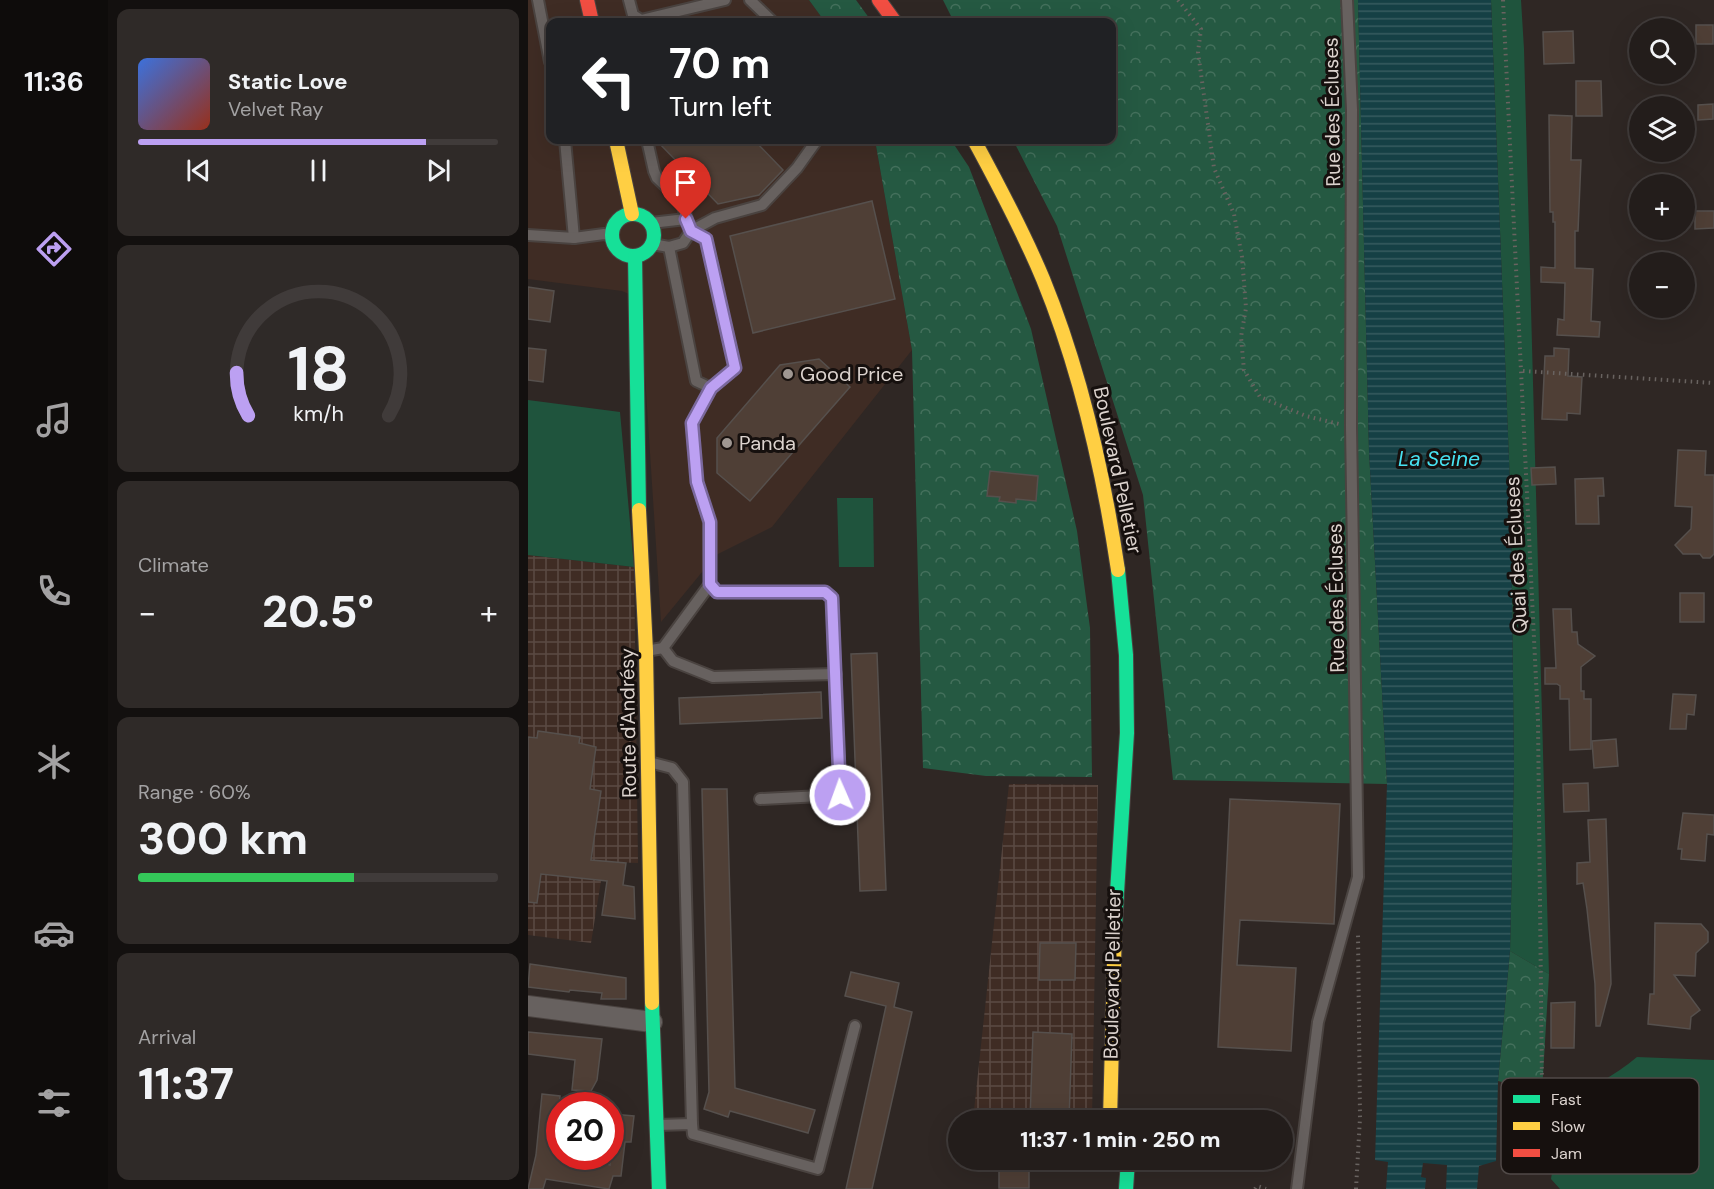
<!DOCTYPE html>
<meta charset="utf-8">
<style>
:root{--surface:#231d1b;--page:#2f2a28;--text:#f1f3f6;--muted:#a3a2a3;--line:#403b3a;--accent:#bca0f2}
body{margin:0;font-family:"DM Sans",sans-serif;background:var(--page);color:var(--text);height:100vh;display:flex;flex-direction:column;font-size:22px;white-space:nowrap}
*{box-sizing:border-box;margin:0}
p{font-size:20px;color:var(--muted)}
.icon{flex:none;width:33px;height:33px;fill:none;stroke:currentColor;stroke-width:2;stroke-linecap:round;stroke-linejoin:round}
.map{position:relative;flex:1;overflow:hidden}
.panel{display:flex;flex-direction:column;gap:9px;padding:9px;background:#13100f;width:420px}
.panel>*{flex:none}
.hud{position:absolute;left:18px;top:18px;width:570px;height:126px;border-radius:12px;box-shadow:0 6px 24px #0002,0 0 0 2px var(--line);background:#202124;color:#fff;overflow:hidden}
.tools{position:absolute;left:1101px;top:18px;display:grid;gap:12px}
.tools a{display:grid;place-items:center;width:66px;height:66px;border-radius:50%;background:var(--surface);box-shadow:0 6px 24px #0002,0 0 0 2px var(--line);font-size:30px}
.speed{position:absolute;left:18px;top:1092px;display:flex;gap:12px;font-size:30px;font-weight:700;text-align:center}
.speed>*{display:grid;place-content:center;width:78px;height:78px;border-radius:50%;background:var(--surface);box-shadow:0 6px 24px #0002,0 0 0 2px var(--line);line-height:1}
.speed .limit{border:9px solid #d22;background:#fff;color:#111}
.pin{position:absolute;display:grid;place-items:center;width:51px;height:51px;color:#fff;margin:-62px -26px;border-radius:50% 50% 50% 0;rotate:-45deg;box-shadow:0 0 6px #0007}
.pin .icon{rotate:45deg}
.me{position:absolute;width:66px;margin:-33px;rotate:358deg;stroke-linejoin:round;filter:drop-shadow(0 0 4px #0008)}
.turn{display:flex;align-items:center;gap:21px;height:126px;padding:0 24px;font-size:27px}
.turn .icon{width:78px;height:78px;stroke-width:2.5}
.turn b{display:block;font-size:42px;line-height:51px}
.big{font-size:45px;font-weight:800;line-height:1.1}
.panel .card{flex:1;display:flex;flex-direction:column;justify-content:center;gap:9px;min-width:0;padding:0 21px;border-radius:12px;background:var(--page)}
.panel .dial{align-items:center;gap:0}
.dial svg{height:156px;overflow:visible;fill:none;stroke:var(--line);stroke-width:7;stroke-linecap:round;text-anchor:middle}
.dial text{fill:var(--text);stroke:none}
.song{display:flex;align-items:center;gap:18px}
.cover{width:72px;height:72px;border-radius:9px;background:linear-gradient(135deg,hsl(220 70% 55%),hsl(10 70% 35%))}
.played{height:6px;border-radius:3px;background:linear-gradient(90deg,var(--accent) 80%,var(--line) 80%)}
.keys{display:flex;justify-content:space-around;direction:ltr}
.heat{display:flex;justify-content:space-between;align-items:center;font-size:33px;direction:ltr}
.charge{height:9px;border-radius:4px;background:linear-gradient(90deg,#34c759 60%,var(--line) 0)}
.trip{position:absolute;left:420px;top:1110px;width:345px;height:60px;border-radius:30px;background:var(--surface);box-shadow:0 6px 24px #0002,0 0 0 2px var(--line);font-weight:800;line-height:60px;text-align:center}
main{display:flex;flex:1;min-height:0}
.dock{display:flex;flex-direction:column;width:108px;justify-content:space-around;align-items:center;background:#0e0c0b;color:var(--muted)}
.dock .icon{width:42px;height:42px}
.dock .active{color:var(--accent)}
.dock b{font-size:27px;color:var(--text)}
.map>svg:first-child{display:block}
.built{fill:#3f2c24}
.industrial{fill:url(#industrial-grid)}
.grass{fill:#1f543d}
.forest{fill:url(#forest-crowns)}
.water{fill:url(#water-rules)}
.building{fill:#4f3f36;stroke:#56504d;stroke-width:1.5}
.lines{fill:none;stroke-linecap:round;stroke-linejoin:round}
.lane-casing{stroke:#4a4340;stroke-width:14}
.street-casing{stroke:#4a4340;stroke-width:22}
.fast-casing{stroke:#4a4340;stroke-width:16}
.slow-casing{stroke:#4a4340;stroke-width:16}
.jam-casing{stroke:#4a4340;stroke-width:16}
.path{stroke:#696360;stroke-width:4;stroke-dasharray:1.5 4.5;stroke-linecap:butt}
.lane{stroke:#67615f;stroke-width:10}
.street{stroke:#67615f;stroke-width:20}
.fast{stroke:#16e098;stroke-width:14}
.slow{stroke:#ffcf43;stroke-width:14}
.jam{stroke:#f24e42;stroke-width:14}
.route-casing{stroke:#7a689d;stroke-width:15}
.route{stroke:#bca0f2;stroke-width:10}
.poi-dot{fill:#9f9792;stroke:#16100e;stroke-width:2}
.labels{text-anchor:middle;dominant-baseline:central;stroke-width:6;stroke-linejoin:round;paint-order:stroke}
.street-label{font-size:20px;fill:#dcd3ce;stroke:#16100e}
.poi-label{font-size:20px;fill:#dcd3ce;stroke:#16100e;text-anchor:start}
.water-label{font-size:21px;font-style:italic;fill:#47e2f1;stroke:#16100e}
.key{fill:#16100e;stroke:#514a48;stroke-width:1.5}
.key-label{font-size:16px;fill:#dcd3ce}
</style>
<main>
<nav class="dock">
<b>11:36</b>
<svg class="icon active" aria-label="directions" viewBox="0 0 24 24"><path d="M12 3l9 9-9 9-9-9zM9 14v-3h6M13 9l2 2-2 2"/></svg>
<svg class="icon" aria-label="music" viewBox="0 0 24 24"><path d="M9 18V5l10-2v13"/><circle cx="6" cy="18" r="3"/><circle cx="16" cy="16" r="3"/></svg>
<svg class="icon" aria-label="phone" viewBox="0 0 24 24"><path d="M5 4h4l2 5-3 2q2 4 5 5l2-3 5 2v4C11 20 4 13 5 4z"/></svg>
<svg class="icon" aria-label="climate" viewBox="0 0 24 24"><path d="M12 3v18M4 7l16 10M4 17L20 7"/></svg>
<svg class="icon" aria-label="car" viewBox="0 0 24 24"><path d="M5 17H2v-5l4-1 3-4h7l3 4 3 1v5h-3M9 17h6M6 11h13"/><circle cx="7" cy="17" r="2"/><circle cx="17" cy="17" r="2"/></svg>
<svg class="icon" aria-label="filters" viewBox="0 0 24 24"><path d="M4 7h16M4 17h16"/><circle cx="9" cy="7" r="2"/><circle cx="15" cy="17" r="2"/></svg>
</nav>
<section class="panel">
<div class="card">
<div class="song"><i class="cover"></i><div><b>Static Love</b><p>Velvet Ray</p></div></div>
<div class="played"></div>
<div class="keys"><svg class="icon" aria-label="previous" viewBox="0 0 24 24"><path d="M18 5L8 12l10 7zM5 5v14"/></svg><svg class="icon" aria-label="pause" viewBox="0 0 24 24"><path d="M8 5v14M16 5v14"/></svg><svg class="icon" aria-label="next" viewBox="0 0 24 24"><path d="M6 5l10 7-10 7zM19 5v14"/></svg></div>
</div>
<div class="card dial"><svg viewBox="0 0 100 80">
<path d="M14 69A42 42 0 1 1 86 69"/>
<path d="M14 69A42 42 0 0 1 8 47" stroke="#bca0f2"/>
<text x="50" y="56" font-size="32" font-weight="700">18</text>
<text x="50" y="72" font-size="11">km/h</text>
</svg></div>
<div class="card"><p>Climate</p>
<div class="heat"><a>−</a><b class="big">20.5°</b><a>+</a></div>
</div>
<div class="card"><p>Range · 60%</p><b class="big">300 km</b><div class="charge"></div></div>
<div class="card"><p>Arrival</p><b class="big">11:37</b></div>
</section>
<div class="map">
<svg width="1186" height="1189" viewBox="0 0 1186 1189">
<defs>
<pattern id="industrial-grid" width="8" height="8" patternUnits="userSpaceOnUse" patternTransform="scale(1.5)"><rect width="8" height="8" fill="#3f2c24"/><path d="M0 4h8M4 0v8" fill="none" stroke="#5a4a43"/></pattern>
<pattern id="forest-crowns" width="20" height="18" patternUnits="userSpaceOnUse" patternTransform="scale(1.5)"><rect width="20" height="18" fill="#255942"/><path d="M2 6a3 3 0 1 1 6 0M12 15a3 3 0 1 1 6 0" fill="none" stroke="#44705c"/></pattern>
<pattern id="water-rules" width="6" height="5" patternUnits="userSpaceOnUse" patternTransform="scale(1.5)"><rect width="6" height="5" fill="#154045"/><path d="M0 2.5h6" fill="none" stroke="#365b5f"/></pattern>
</defs>
<rect width="100%" height="100%" fill="#2f2724"/>
<path class="built" d="M0 0H281L297 22H22V140H347L384 350 244 527 188 555 133 622 112 299 94 291 0 279Z"/>
<g class="industrial">
<path d="M0 555 106 567 110 863 83 862 73 881 63 943 0 935Z"/>
<path d="M481 784 570 785 564 1120H445Z"/>
</g>
<g class="grass">
<path d="M963 0H993L996 49 1021 974 982 951 986 769 983 512Z"/>
<path d="M0 400 92 412 106 567 0 555Z"/>
<path d="M309 498H345L346 567H311Z"/>
<path d="M1109 1057 1186 1060V1189H1032L1023 1179 1034 1106C1059 1088 1086 1077 1109 1057Z"/>
</g>
<g class="forest">
<path d="M281 0H328L344 22H297Z"/>
<path d="M415 0H830L841 451 859 784 645 780 615 495 529 226 485 140H584V22H426Z"/>
<path d="M347 140H423L441 167 503 329 549 531 562 628 564 777 458 776 395 768 384 350Z"/>
<path d="M982 951 1021 974 1014 1092 970 1081Z"/>
</g>
<path class="water" d="M830 0H963L983 512 986 769 982 951 970 1081 968 1161 951 1166 949 1189H918L919 1165 895 1163 893 1177 898 1178 897 1189H858L860 1162 847 1160 859 784 841 451Z"/>
<g class="building">
<rect x="1168" y="25" width="17" height="19"/>
<path d="M1045 31 1046 63 1016 64 1015 32Z"/>
<path d="M1048 81H1073L1074 116H1048Z"/>
<path d="M1185 104V119L1170 120V105Z"/>
<path d="M1021 115 1044 116 1043 160H1053L1050 231H1047V268L1065 269 1063 321 1072 322 1071 337 1029 335 1030 319 1036 320 1037 283 1013 282V267L1027 268V222H1025V212H1022Z"/>
<path d="M128 140H226L255 170 231 195 190 204Z"/>
<path d="M344 201 367 299 225 333 202 236Z"/>
<path d="M1167 211H1186V228L1167 229Z"/>
<path d="M0 287 26 291 22 322 0 319Z"/>
<path d="M0 348 18 350 15 382 0 380Z"/>
<path d="M1026 348 1041 349 1040 376 1054 377 1052 414 1039 413V420L1014 419 1017 356H1026Z"/>
<path d="M291 359 322 387 222 501 189 473V438L252 365Z"/>
<path d="M1150 450 1178 451 1177 475H1186V554L1182 558H1175L1172 554H1155L1147 545 1163 529 1164 507 1147 506Z"/>
<path d="M1027 467 1028 484 1004 485 1003 468Z"/>
<path d="M462 471 510 476 508 501 488 499V503L471 501 472 497 459 496Z"/>
<path d="M1075 478 1076 496H1070L1071 524H1048L1047 479Z"/>
<rect x="1152" y="593" width="24" height="29"/>
<path d="M1025 609H1043L1044 632H1049L1050 644 1067 656 1053 667V691H1056V699H1063V749L1042 750 1041 699H1032V686L1029 684H1017V668H1028Z"/>
<path d="M349 653 358 890 332 891 323 654Z"/>
<path d="M293 692 294 718 152 724 151 698Z"/>
<path d="M1145 694 1168 695 1166 715 1159 714 1158 729H1142Z"/>
<path d="M10 731 52 737 51 743 68 747 62 789 73 791 63 860 98 863 95 885 106 887 107 919 74 915 79 881 13 874 9 903 0 902V737L9 738Z"/>
<path d="M1088 739 1090 766 1066 768 1064 741Z"/>
<path d="M1060 783 1061 811 1036 812 1035 784Z"/>
<path d="M174 789H199L207 1088 287 1110 280 1133 202 1111 200 1117 176 1109 181 1092Z"/>
<path d="M702 799 812 804 806 924 712 920 709 965 768 968 763 1051 690 1047Z"/>
<path d="M1155 813 1186 815V835L1179 834 1177 861 1153 859 1154 849H1150Z"/>
<path d="M1078 819 1083 984 1072 1026H1068L1067 984 1059 909 1055 883 1049 884V863L1062 862 1060 820Z"/>
<path d="M1127 923 1173 924 1180 932V942L1168 953 1167 976 1146 975 1172 1010 1163 1017 1162 1029 1120 1024 1122 994H1126Z"/>
<path d="M512 943H548L547 980H511Z"/>
<path d="M2 964 98 978V999H73L74 993 42 990 41 992 0 987Z"/>
<path d="M323 972 371 983 366 1007 384 1012 344 1189H318L358 1006 317 996Z"/>
<path d="M1047 1002 1046 1048H1023V1003Z"/>
<path d="M0 1032 74 1039 69 1080 63 1091 44 1090 47 1060 0 1054Z"/>
<path d="M505 1032 544 1034 541 1120H502Z"/>
<path d="M14 1094 32 1096 27 1153 32 1156 67 1165 68 1161 82 1165 84 1114 106 1116 103 1142H97L93 1176H85L81 1189 18 1179 15 1189H0L8 1155Z"/>
<rect x="471" y="1164" width="30" height="24"/>
</g>
<g class="lines">
<g class="lane-casing">
<g id="lane">
<path d="M10 0 22 62"/>
<path d="M101 0 105 15 113 20 197 0"/>
<path d="M222 0 245 22"/>
<path d="M37 140 46 238"/>
<path d="M123 223 158 219"/>
<path d="M0 235 46 238 76 234 84 236"/>
<path d="M124 244 141 247 155 243 163 231 187 218 234 205 269 168 289 140"/>
<path d="M141 247 168 381 183 388"/>
<path d="M182 584 189 592 297 593 304 598 312 795 232 799"/>
<path d="M135 648 145 661 185 677 308 674"/>
<path d="M118 651 135 648 182 584 181 522 169 481 164 423 183 388 207 368 178 239 163 231 153 201 129 178 126 171 119 140"/>
<path d="M121 762 144 768 155 782 164 1124"/>
<path d="M129 1125 164 1124 165 1134 290 1169 327 1026"/>
<path d="M769 1189 790 1022 830 877 823 426 824 110 819 0"/>
</g>
</g>
<g class="street-casing">
<path id="street" d="M0 1006 124 1022"/>
</g>
<g class="fast-casing">
<g id="fast">
<circle cx="105" cy="235" r="21"/>
<path d="M107 256 111 510"/>
<path d="M587 925 599 733 598 655 590 570"/>
<path d="M124 1003 131 1189"/>
<path d="M598 1189 600 1160"/>
</g>
</g>
<g class="slow-casing">
<g id="slow">
<path d="M88 140 104 214"/>
<path d="M446 140C471 186 495 231 515 279 553 372 575 470 590 570"/>
<path d="M111 510 118 651 124 1003"/>
<path d="M582 1120 587 925"/>
</g>
</g>
<g class="jam-casing">
<g id="jam">
<path d="M59 0 64 22"/>
<path d="M351 0 367 22"/>
</g>
</g>
<g class="path">
<path d="M650 0 673 29 670 52 686 168 706 214 714 257 718 308 713 337 716 370 732 397 778 416 811 424"/>
<path d="M975 0 1010 721 1014 1087 1023 1107"/>
<path d="M995 371 1186 383"/>
<path d="M727 1189 729 1186 738 1189"/>
<path d="M828 1189 832 1118 830 934"/>
</g>
<use href="#lane" class="lane"/>
<use href="#street" class="street"/>
<use href="#fast" class="fast"/>
<use href="#slow" class="slow"/>
<use href="#jam" class="jam"/>
</g>
<g class="lines">
<g class="route-casing">
<path id="route" d="M158 219 163 231 178 239 207 368 183 388 164 423 169 482 182 522V584L189 592H297L304 598 312 795"/>
</g>
<use href="#route" class="route"/>
</g>
<g class="poi-dot">
<circle cx="260" cy="374" r="6"/>
<circle cx="199" cy="443" r="6"/>
</g>
<g class="labels">
<g class="street-label">
<text transform="translate(804 112) rotate(-91)">Rue des Écluses</text>
<text transform="translate(590 470) rotate(78)">Boulevard Pelletier</text>
<text transform="translate(988 555) rotate(-93)">Quai des Écluses</text>
<text transform="translate(808 598) rotate(-91)">Rue des Écluses</text>
<text transform="translate(100 723) rotate(-91)">Route d'Andrésy</text>
<text transform="translate(584 974) rotate(-89)">Boulevard Pelletier</text>
</g>
<g class="poi-label">
<text x="272" y="374">Good Price</text>
<text x="211" y="443">Panda</text>
</g>
<g class="water-label">
<text x="911" y="459">La Seine</text>
</g>
</g>
<rect x="973" y="1078" width="198" height="96" rx="9" class="key"/>
<rect x="985" y="1095" width="27" height="8" fill="#16e098"/>
<rect x="985" y="1122" width="27" height="8" fill="#ffcf43"/>
<rect x="985" y="1149" width="27" height="8" fill="#f24e42"/>
<g class="key-label">
<text x="1023" y="1105">Fast</text>
<text x="1023" y="1132">Slow</text>
<text x="1023" y="1159">Jam</text>
</g>
</svg>
<div class="tools">
<a><svg class="icon" aria-label="search" viewBox="0 0 24 24"><circle cx="10" cy="10" r="6"/><path d="M15 15l6 6"/></svg></a>
<a><svg class="icon" aria-label="layers" viewBox="0 0 24 24"><path d="M12 4l9 5-9 5-9-5zM3 14l9 5 9-5"/></svg></a>
<a>+</a>
<a>−</a>
</div>
<div class="speed"><div class="limit">20</div></div>
<div class="pin" style="left:158px;top:219px;background:#d93025"><svg class="icon" aria-label="arrive" viewBox="0 0 24 24"><path d="M6 21V4h12l-3 4 3 4H6"/></svg></div>
<svg class="me" style="left:312px;top:795px" viewBox="-20 -20 40 40"><circle r="17" fill="#bca0f2" stroke="#fff" stroke-width="3"/><path d="M0-11L8 9 0 5-8 9z" fill="#fff"/></svg>
<div class="trip">11:37 · 1 min · 250 m</div>
<div class="hud">
<div class="turn"><svg class="icon" aria-label="left" viewBox="0 0 24 24"><path d="M17 20v-9H6M10 6l-5 5 5 5"/></svg><div><b>70 m</b>Turn left</div></div>
</div>
</div>
</main>
